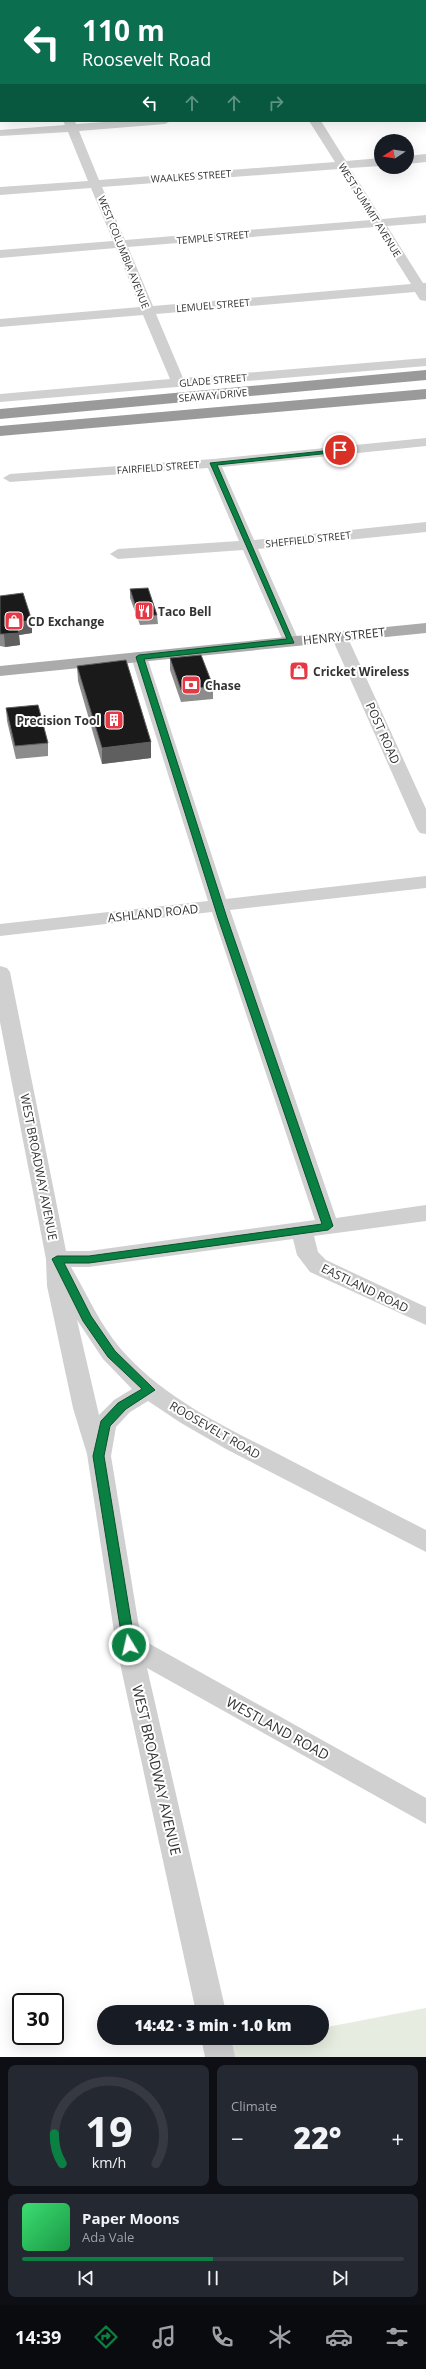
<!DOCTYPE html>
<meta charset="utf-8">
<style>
:root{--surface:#171b24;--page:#242831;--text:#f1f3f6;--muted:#9ea1a6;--line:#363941;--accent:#0b8043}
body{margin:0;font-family:"Open Sans",sans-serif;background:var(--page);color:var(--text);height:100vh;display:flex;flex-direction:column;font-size:15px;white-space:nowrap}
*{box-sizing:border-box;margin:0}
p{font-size:13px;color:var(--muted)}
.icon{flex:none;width:22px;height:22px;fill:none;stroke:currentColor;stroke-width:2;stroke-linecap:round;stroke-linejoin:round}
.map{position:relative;height:2057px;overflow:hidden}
.drawer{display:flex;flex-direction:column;gap:8px;padding:8px;background:#0d0f14;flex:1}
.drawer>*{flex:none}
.top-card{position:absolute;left:0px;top:0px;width:426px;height:122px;box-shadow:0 4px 16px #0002;background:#0b6e4f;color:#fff;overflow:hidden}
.needle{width:26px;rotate:258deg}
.controls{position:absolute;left:374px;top:134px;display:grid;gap:8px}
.controls a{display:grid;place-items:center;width:40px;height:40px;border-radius:50%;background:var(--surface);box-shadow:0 4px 16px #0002;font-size:20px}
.speed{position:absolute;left:12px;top:1993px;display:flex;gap:8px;font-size:20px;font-weight:700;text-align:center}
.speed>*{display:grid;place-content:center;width:52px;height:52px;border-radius:50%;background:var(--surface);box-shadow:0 4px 16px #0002;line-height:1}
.speed .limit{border:2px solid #111;border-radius:6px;background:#fff;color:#111}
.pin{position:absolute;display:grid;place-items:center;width:34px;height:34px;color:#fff;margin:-17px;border:2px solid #fff;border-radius:50%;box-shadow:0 1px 4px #0007}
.me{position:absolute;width:44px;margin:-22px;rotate:351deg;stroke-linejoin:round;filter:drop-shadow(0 0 3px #0008)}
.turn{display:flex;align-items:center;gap:14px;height:84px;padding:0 16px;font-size:18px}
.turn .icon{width:52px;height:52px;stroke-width:2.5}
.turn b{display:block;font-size:28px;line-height:34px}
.lanes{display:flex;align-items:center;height:38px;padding:0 16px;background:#0003;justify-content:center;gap:20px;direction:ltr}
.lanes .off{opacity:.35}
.big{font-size:30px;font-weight:800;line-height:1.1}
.drawer .tile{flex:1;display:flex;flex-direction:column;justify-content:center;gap:6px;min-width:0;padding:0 14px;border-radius:8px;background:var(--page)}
.drawer .dial{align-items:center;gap:0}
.dial svg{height:104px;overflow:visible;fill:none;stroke:var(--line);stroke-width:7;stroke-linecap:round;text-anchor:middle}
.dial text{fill:var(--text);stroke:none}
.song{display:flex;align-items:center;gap:12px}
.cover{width:48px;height:48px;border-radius:6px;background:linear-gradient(135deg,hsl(140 70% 55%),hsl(140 70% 35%))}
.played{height:4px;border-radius:2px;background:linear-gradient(90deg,var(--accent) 50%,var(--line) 50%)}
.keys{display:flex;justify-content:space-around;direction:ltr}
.heat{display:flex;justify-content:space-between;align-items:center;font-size:22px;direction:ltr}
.drawer .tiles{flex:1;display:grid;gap:8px;grid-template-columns:1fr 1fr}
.tile:last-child{grid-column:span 2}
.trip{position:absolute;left:97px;top:2005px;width:232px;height:40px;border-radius:20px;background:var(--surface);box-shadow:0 4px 16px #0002;font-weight:800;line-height:40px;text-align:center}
.tabs{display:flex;height:64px;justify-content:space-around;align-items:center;background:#090b0e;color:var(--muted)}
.tabs .icon{width:28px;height:28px}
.tabs .active{color:var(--accent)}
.tabs b{font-size:18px;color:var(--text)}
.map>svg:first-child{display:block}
.green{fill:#e6ecdf}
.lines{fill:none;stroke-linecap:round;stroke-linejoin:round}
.minor{fill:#d0d0d0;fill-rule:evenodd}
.major{fill:#ababab;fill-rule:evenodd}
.highway{fill:#9a9a9a;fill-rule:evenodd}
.wall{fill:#8c8c8c}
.shaded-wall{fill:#5f5f5f}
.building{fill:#1a1a1a;stroke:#5f5f5f}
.route{fill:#0b8043;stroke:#07532c}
.labels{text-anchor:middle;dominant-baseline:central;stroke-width:4;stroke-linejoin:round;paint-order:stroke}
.far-street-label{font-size:10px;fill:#333;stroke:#fff}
.poi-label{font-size:12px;font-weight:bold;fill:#333;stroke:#fff;text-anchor:start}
.street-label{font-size:12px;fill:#333;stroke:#fff}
.near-street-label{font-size:14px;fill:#333;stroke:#fff}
</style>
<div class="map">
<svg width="426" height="2057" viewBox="0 0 426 2057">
<rect width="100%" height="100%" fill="#fff"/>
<path class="green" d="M426 2008V2057H220L219 2048 270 2038H322V2028Z"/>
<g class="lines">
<g class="minor">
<path d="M12 0H22L23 1H13Z"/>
<path d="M234 0H244L245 1H235Z"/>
<rect x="425" y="11" width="1" height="6"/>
<rect x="0" y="29" width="1" height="6"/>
<rect x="0" y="77" width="1" height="6"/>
<rect x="425" y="88" width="1" height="6"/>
<rect x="425" y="111" width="1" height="6"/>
<path d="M63 121H75L76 124 118 121H171L165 124 79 131 99 180 335 162 309 121H321L346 161 381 158V166L350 168 382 219 426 215V223L387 226 423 283H426V301L420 300 415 292 156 314 183 378 426 358V366L0 402V394L170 379 143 315 0 327V319L140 307 116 248 0 258V250L113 241 91 188 0 195V187L88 181 68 132 0 136V130L65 125ZM339 169 371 220 125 240 102 187ZM375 227 411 284 153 306 128 247Z"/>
<path d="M426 154V162L407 164V156Z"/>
<path d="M426 438V446L222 467 254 540 426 522V532L258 549 299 641 297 644H285L283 641 243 550 118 559 110 554 118 549 239 541 208 468 10 482 3 478 10 474 213 459Z"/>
<path d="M339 631 345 633 347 636 426 809V834L420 833 417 829 331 636 333 633Z"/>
<path d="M139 652 145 653 147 657 226 899 426 876V888L230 910 336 1218 426 1205V1221L314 1236 318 1252 326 1260 426 1307V1325L310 1272 297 1255 293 1239 89 1267H71C87 1294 99 1323 120 1348 164 1399 227 1428 286 1458 332 1482 379 1506 426 1530V1552L226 1449 181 1423 148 1401 130 1412 116 1427 111 1456 141 1639 426 1798V1824L147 1668 226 2012H196L116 1645 87 1454 73 1408 47 1286 46 1259 0 1022V966L7 968 10 972 66 1251H89L315 1220 212 912 0 936V924L208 901 131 657 133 653ZM77 1320 103 1359 132 1389 114 1400 99 1415Z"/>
<path d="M201 2038H231L235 2057H205Z"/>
</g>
<path class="major" d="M426 623V633L0 676V666Z"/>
<g class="highway">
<path d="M426 370V380L0 419V409Z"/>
<path d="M426 389V399L0 436V426Z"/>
</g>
</g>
<g class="wall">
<path d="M130 589 157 615 158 624 140 625 130 598Z"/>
<path d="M0 596 32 633 19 635 20 645 5 647 0 646Z"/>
<path d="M170 658 213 686V699L181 702 170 670Z"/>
<path d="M77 666 151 742V758L102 764 78 681Z"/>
<path d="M6 708 48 743V756L16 759 7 721Z"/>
</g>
<g class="shaded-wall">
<path d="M32 621V633L19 635 20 645 5 647 4 634 16 622Z"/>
<path d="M151 742V758L102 764V748Z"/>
</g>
<g class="building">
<path d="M148 588 157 615 139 617 130 589Z"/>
<path d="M23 593 32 621 16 622 19 633 4 634H0V596Z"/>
<path d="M201 655 213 686 181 690 170 658Z"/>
<path d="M126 660 151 742 102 748 77 666Z"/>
<path d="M38 705 48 743 15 746 6 708Z"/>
</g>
<path class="route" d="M343 449 340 452 217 465 294 643 144 659 227 918 333 1226 328 1230 89 1263H64L91 1316 115 1351 155 1390 126 1409 110 1426 104 1456 135 1645 129 1650 123 1645 93 1456 101 1421 118 1403 142 1389 108 1357 83 1321 52 1259 57 1256H89L322 1224 218 918 136 657 139 655 287 639 210 463Z"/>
<defs>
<g id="restaurant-square" transform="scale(1)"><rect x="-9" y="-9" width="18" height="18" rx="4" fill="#e63946" stroke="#fff"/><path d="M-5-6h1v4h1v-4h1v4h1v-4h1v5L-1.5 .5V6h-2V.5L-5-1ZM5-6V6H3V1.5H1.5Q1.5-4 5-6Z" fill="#fff"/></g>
<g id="shop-square" transform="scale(1)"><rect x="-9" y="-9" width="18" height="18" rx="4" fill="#e63946" stroke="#fff"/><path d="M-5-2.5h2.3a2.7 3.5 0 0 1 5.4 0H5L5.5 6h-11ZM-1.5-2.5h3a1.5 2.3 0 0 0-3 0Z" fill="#fff"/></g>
<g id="bank-square" transform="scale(1)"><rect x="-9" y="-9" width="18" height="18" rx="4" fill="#e63946" stroke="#fff"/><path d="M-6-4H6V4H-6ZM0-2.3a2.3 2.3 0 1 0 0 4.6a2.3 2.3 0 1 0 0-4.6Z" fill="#fff"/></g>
<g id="building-square" transform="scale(1)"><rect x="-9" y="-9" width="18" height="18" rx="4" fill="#e63946" stroke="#fff"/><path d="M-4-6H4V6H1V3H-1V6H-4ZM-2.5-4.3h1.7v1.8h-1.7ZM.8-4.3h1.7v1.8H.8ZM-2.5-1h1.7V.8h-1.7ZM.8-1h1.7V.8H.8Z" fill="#fff"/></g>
</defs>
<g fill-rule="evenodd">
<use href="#restaurant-square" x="144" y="611"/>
<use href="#shop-square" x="14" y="621"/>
<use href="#shop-square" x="299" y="671"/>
<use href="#bank-square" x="191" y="685"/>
<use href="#building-square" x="114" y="720"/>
</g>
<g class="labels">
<g class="far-street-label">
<text transform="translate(191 176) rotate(-4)">WAALKES STREET</text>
<text transform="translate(370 210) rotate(58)">WEST SUMMIT AVENUE</text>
<text transform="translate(213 237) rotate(-5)">TEMPLE STREET</text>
<text transform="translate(124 252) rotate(68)">WEST COLUMBIA AVENUE</text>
<text transform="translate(213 305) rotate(-5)">LEMUEL STREET</text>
<text transform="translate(213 380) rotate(-5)">GLADE STREET</text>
<text transform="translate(213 395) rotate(-5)">SEAWAY DRIVE</text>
<text transform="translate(158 467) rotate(-4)">FAIRFIELD STREET</text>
<text transform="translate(308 539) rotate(-6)">SHEFFIELD STREET</text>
</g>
<g class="poi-label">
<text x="158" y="611">Taco Bell</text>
<text x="28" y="621">CD Exchange</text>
<text x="313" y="671">Cricket Wireless</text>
<text x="205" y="685">Chase</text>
<text x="100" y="720" text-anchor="end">Precision Tool</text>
</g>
<g class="street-label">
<text transform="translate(344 636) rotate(-6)">HENRY STREET</text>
<text transform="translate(383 733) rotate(66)">POST ROAD</text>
<text transform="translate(153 913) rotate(-6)">ASHLAND ROAD</text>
<text transform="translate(39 1167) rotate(79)">WEST BROADWAY AVENUE</text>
<text transform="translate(365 1288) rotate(26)">EASTLAND ROAD</text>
<text transform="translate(215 1430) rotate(30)">ROOSEVELT ROAD</text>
</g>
<g class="near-street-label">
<text transform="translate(278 1728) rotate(29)">WESTLAND ROAD</text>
<text transform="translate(157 1770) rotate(77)">WEST BROADWAY AVENUE</text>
</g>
</g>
</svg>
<div class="controls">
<a><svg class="needle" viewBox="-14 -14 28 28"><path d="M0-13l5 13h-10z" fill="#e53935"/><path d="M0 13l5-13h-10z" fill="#9ea1a6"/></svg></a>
</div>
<div class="speed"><div class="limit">30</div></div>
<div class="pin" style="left:340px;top:450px;background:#d93025"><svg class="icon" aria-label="arrive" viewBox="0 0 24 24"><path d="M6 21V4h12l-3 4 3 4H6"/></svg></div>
<svg class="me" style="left:129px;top:1645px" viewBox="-20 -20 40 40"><circle r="17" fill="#0b8043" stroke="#fff" stroke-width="3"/><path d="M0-11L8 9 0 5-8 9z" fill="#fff"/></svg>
<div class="trip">14:42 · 3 min · 1.0 km</div>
<div class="top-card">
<div class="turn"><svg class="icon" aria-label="left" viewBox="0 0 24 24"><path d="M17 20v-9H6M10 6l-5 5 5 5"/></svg><div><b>110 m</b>Roosevelt Road</div></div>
<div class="lanes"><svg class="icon" aria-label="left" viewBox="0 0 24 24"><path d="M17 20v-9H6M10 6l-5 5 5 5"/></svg><svg class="icon off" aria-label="ahead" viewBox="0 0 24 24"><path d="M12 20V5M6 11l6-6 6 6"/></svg><svg class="icon off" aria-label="ahead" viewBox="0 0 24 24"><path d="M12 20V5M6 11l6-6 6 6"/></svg><svg class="icon off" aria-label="right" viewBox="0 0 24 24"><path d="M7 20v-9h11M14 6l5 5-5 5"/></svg></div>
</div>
</div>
<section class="drawer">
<div class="tiles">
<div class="tile dial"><svg viewBox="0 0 100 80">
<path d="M14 69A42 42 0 1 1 86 69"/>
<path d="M14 69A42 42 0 0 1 8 46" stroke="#0b8043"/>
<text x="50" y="56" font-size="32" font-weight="700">19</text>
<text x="50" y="72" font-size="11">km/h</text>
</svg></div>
<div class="tile"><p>Climate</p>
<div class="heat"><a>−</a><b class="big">22°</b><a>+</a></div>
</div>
<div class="tile">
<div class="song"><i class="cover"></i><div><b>Paper Moons</b><p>Ada Vale</p></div></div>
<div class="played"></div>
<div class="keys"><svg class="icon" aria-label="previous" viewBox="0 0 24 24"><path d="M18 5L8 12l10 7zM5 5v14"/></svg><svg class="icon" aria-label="pause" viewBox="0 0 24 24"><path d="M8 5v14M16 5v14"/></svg><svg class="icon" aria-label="next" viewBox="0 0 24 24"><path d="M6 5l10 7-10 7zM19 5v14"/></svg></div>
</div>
</div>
</section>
<nav class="tabs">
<b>14:39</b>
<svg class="icon active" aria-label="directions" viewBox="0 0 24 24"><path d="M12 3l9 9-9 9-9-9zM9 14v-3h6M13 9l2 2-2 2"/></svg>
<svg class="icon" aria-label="music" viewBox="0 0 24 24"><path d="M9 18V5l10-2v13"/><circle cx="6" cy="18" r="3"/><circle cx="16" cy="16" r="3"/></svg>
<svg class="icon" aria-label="phone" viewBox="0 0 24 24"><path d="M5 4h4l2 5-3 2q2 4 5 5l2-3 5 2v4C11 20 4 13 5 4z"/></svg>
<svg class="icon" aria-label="climate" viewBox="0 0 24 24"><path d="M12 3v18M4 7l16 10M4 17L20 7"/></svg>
<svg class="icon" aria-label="car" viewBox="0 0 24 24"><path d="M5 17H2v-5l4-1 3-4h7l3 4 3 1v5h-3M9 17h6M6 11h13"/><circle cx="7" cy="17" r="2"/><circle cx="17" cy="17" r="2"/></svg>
<svg class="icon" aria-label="filters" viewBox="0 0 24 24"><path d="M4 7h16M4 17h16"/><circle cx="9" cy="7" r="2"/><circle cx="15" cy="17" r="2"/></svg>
</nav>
